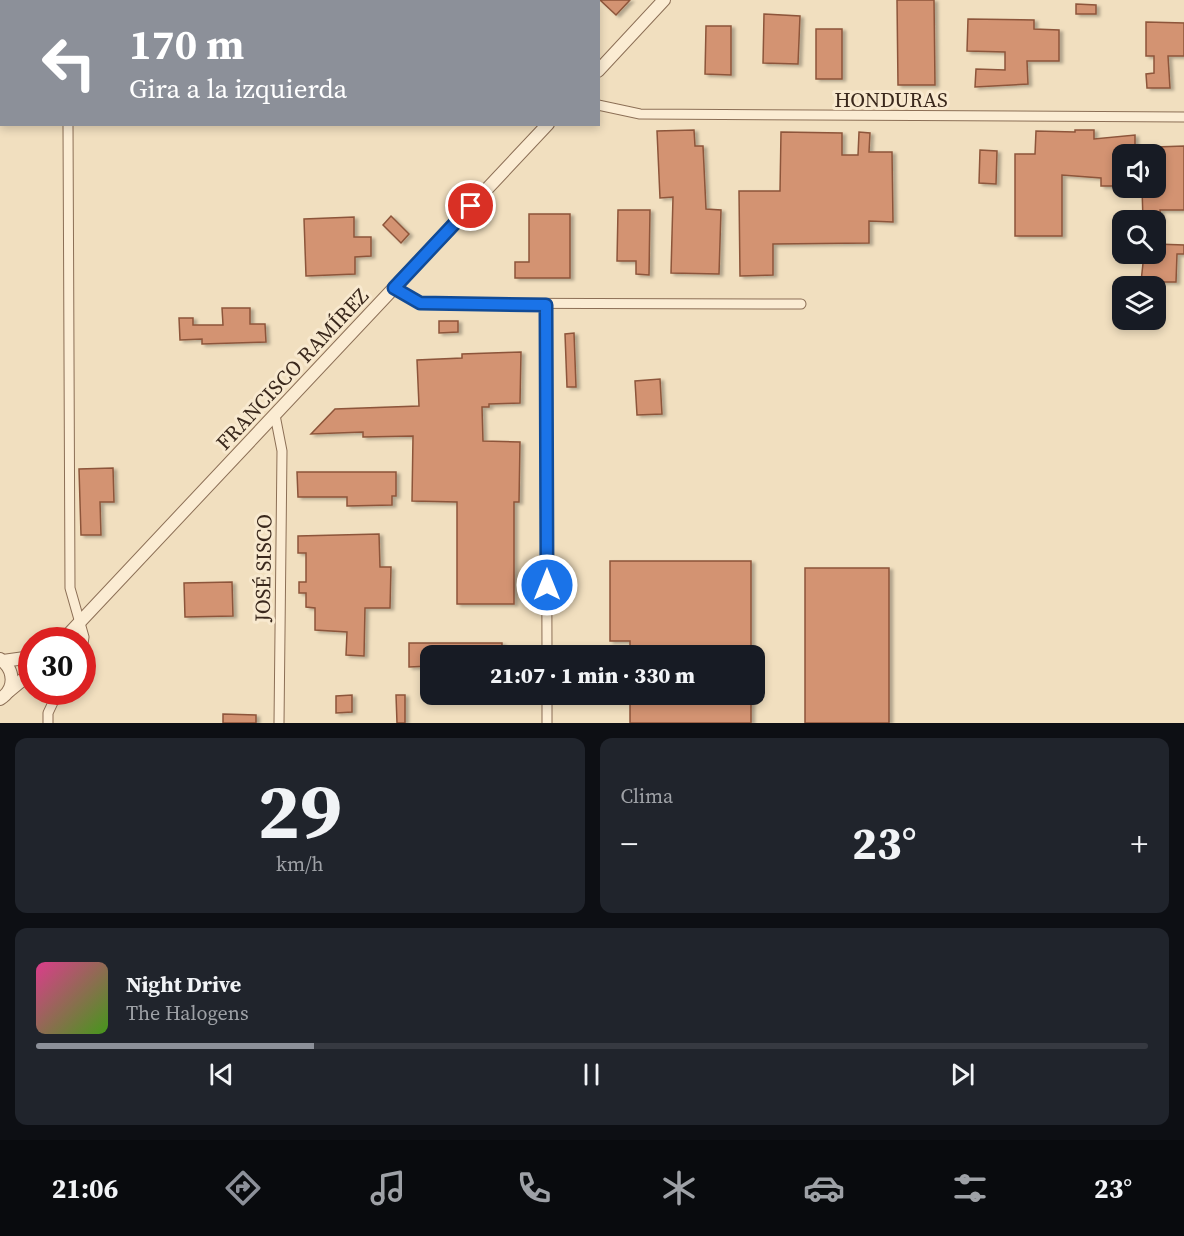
<!DOCTYPE html>
<html lang="es">
<meta charset="utf-8">
<style>
:root{--surface:#171b24;--page:#20242c;--text:#f1f3f6;--muted:#9ea1a6;--line:#363941;--accent:#8c9099}
body{margin:0;font-family:"Source Serif 4",serif;background:var(--page);color:var(--text);height:100vh;display:flex;flex-direction:column;font-size:22px;white-space:nowrap}
*{box-sizing:border-box;margin:0}
p{font-size:20px;color:var(--muted)}
.icon{flex:none;width:33px;height:33px;fill:none;stroke:currentColor;stroke-width:2;stroke-linecap:round;stroke-linejoin:round}
.map{position:relative;height:723px;overflow:hidden}
.panel{display:flex;flex-direction:column;gap:15px;padding:15px;background:#0d0f14;flex:1}
.panel>*{flex:none}
.banner{position:absolute;left:0px;top:0px;width:600px;height:126px;box-shadow:0 3px 9px #0003;background:#8c9099;color:#fff;overflow:hidden}
.buttons{position:absolute;left:1112px;top:144px;display:grid;gap:12px}
.buttons a{display:grid;place-items:center;width:54px;height:54px;border-radius:12px;background:var(--surface);box-shadow:0 3px 9px #0003;font-size:30px}
.speed{position:absolute;left:18px;top:627px;display:flex;gap:12px;font-size:30px;font-weight:700;text-align:center}
.speed>*{display:grid;place-content:center;width:78px;height:78px;border-radius:50%;background:var(--surface);box-shadow:0 3px 9px #0003;line-height:1}
.speed .limit{border:9px solid #d22;background:#fff;color:#111}
.pin{position:absolute;display:grid;place-items:center;width:51px;height:51px;color:#fff;margin:-26px;border:3px solid #fff;border-radius:50%;box-shadow:0 2px 6px #0007}
.me{position:absolute;width:66px;margin:-33px;rotate:0deg;stroke-linejoin:round;filter:drop-shadow(0 0 4px #0008)}
.turn{display:flex;align-items:center;gap:21px;height:126px;padding:0 30px;font-size:27px}
.turn .icon{width:78px;height:78px;stroke-width:2.5}
.turn b{display:block;font-size:42px;line-height:51px}
.big{font-size:45px;font-weight:800;line-height:1.1}
.panel .widget{flex:1;display:flex;flex-direction:column;justify-content:center;gap:9px;min-width:0;padding:0 21px;border-radius:12px;background:var(--page)}
.panel .dial{align-items:center;gap:0}
.dial b{font-size:78px;line-height:1}
.song{display:flex;align-items:center;gap:18px}
.cover{width:72px;height:72px;border-radius:9px;background:linear-gradient(135deg,hsl(330 70% 55%),hsl(100 70% 35%))}
.played{height:6px;border-radius:3px;background:linear-gradient(90deg,var(--accent) 25%,var(--line) 25%)}
.keys{display:flex;justify-content:space-around;direction:ltr}
.heat{display:flex;justify-content:space-between;align-items:center;font-size:33px;direction:ltr}
.panel .tiles{flex:1;display:grid;gap:15px;grid-template-columns:1fr 1fr}
.widget:last-child{grid-column:span 2}
.trip{position:absolute;left:420px;top:645px;width:345px;height:60px;border-radius:12px;background:var(--surface);box-shadow:0 3px 9px #0003;font-weight:800;line-height:60px;text-align:center}
.menu{display:flex;height:96px;justify-content:space-around;align-items:center;background:#090b0e;color:var(--muted)}
.menu .icon{width:42px;height:42px}
.menu .current{color:var(--accent)}
.menu b{font-size:27px;color:var(--text)}
.map>svg:first-child{display:block}
.building{fill:#d39372;stroke:#8d553a;stroke-width:1.5;filter:url(#shadow)}
.lines{fill:none;stroke-linecap:round;stroke-linejoin:round}
.minor-casing{stroke:#8c6f56;stroke-width:11}
.tertiary-casing{stroke:#8c6f56;stroke-width:14}
.minor{stroke:#fbecd3;stroke-width:9}
.tertiary{stroke:#fbecd3;stroke-width:12}
.route-casing{stroke:#114b97;stroke-width:15}
.route{stroke:#1a73e8;stroke-width:10}
.labels{text-anchor:middle;dominant-baseline:central;stroke-width:6;stroke-linejoin:round;paint-order:stroke}
.street-label{font-size:21px;fill:#3a281c;stroke:#f8e9cf}
</style>
<div class="map">
<svg width="1184" height="723" viewBox="0 0 1184 723">
<defs>
<filter id="shadow"><feDropShadow dx="3.5" dy="2" stdDeviation="1.5" flood-color="#0004"/></filter>
</defs>
<rect width="100%" height="100%" fill="#f1dfbf"/>
<g class="building">
<path d="M600 0H630L616 15Z"/>
<path d="M897 0H934L935 85H898Z"/>
<path d="M1076 4 1096 5V14H1076Z"/>
<path d="M764 14 800 16 798 64 763 63Z"/>
<path d="M968 19 1034 20V29L1059 30V61H1027L1028 84 975 87 976 69 1005 70V52L967 51Z"/>
<path d="M1146 22 1184 23V56H1168L1170 88H1147L1146 74 1154 73V56H1146Z"/>
<path d="M706 26H731V75L705 74Z"/>
<rect x="816" y="29" width="26" height="50"/>
<path d="M694 130 695 146H703L706 209 721 210 719 274 671 273 673 197 660 198 657 131Z"/>
<path d="M1075 130H1094V139L1135 135V154H1122V186H1101V178L1062 175V236H1015V154H1035L1036 131 1075 132Z"/>
<path d="M781 132 842 133V155H858L859 132 870 133 869 152H892L893 222 869 221V243L773 244V275L740 276 739 191H780Z"/>
<path d="M1184 146V210H1160L1161 220H1143L1142 188H1155L1156 147Z"/>
<path d="M980 150 997 151 996 184 979 183Z"/>
<path d="M618 210H650L649 275 636 274V261H617Z"/>
<path d="M529 214H570V278H515V262H529Z"/>
<path d="M391 216 409 234 401 243 383 225Z"/>
<path d="M354 217V237H371V256L355 257V274L306 276 304 219Z"/>
<path d="M1155 244 1184 245V254H1177L1176 282H1141L1144 254H1155Z"/>
<path d="M222 308H250V324H265L266 342 202 344V339L180 340 179 318H193V325H223Z"/>
<path d="M439 321H458V332L439 333Z"/>
<path d="M574 333 576 387H567L565 334Z"/>
<path d="M521 352 520 403 489 404V407H482L483 441 520 442 519 502H514V604H457V502L412 501 413 436 363 437V432L311 434 335 409 419 406 417 360 462 358V354Z"/>
<path d="M660 379 662 414 637 415 635 381Z"/>
<path d="M113 468 114 502H100L101 535H81L79 469Z"/>
<path d="M297 472H396V496H392V505L347 506V497H298Z"/>
<path d="M379 534 380 567H391L390 608H365L364 656 346 655 347 632 315 630V608L306 607V593H299V582H306V553H298V536Z"/>
<path d="M610 561H751V656H630V641H610Z"/>
<rect x="805" y="568" width="84" height="155"/>
<path d="M232 582 233 616 185 617 184 583Z"/>
<path d="M409 643H502V656H430V666L409 667Z"/>
<rect x="630" y="694" width="121" height="29"/>
<path d="M352 695V712L336 713V696Z"/>
<path d="M396 695H405V723H397Z"/>
<path d="M223 714 256 715V723H223Z"/>
</g>
<g class="lines">
<g class="minor-casing">
<g id="minor">
<path d="M67 0V2"/>
<path d="M598 105 640 114 1184 117"/>
<path d="M68 124 70 588 84 637 82 651"/>
<path d="M394 288 420 303 801 304"/>
<path d="M546 305 547 656"/>
<path d="M275 415 282 451 279 723"/>
<path d="M547 694V723"/>
<path d="M48 723V713L58 692"/>
</g>
</g>
<g class="tertiary-casing">
<g id="tertiary">
<path d="M598 71 664 0"/>
<path d="M63 640 548 124"/>
<path d="M0 659C15 670 16 689 0 699"/>
<path d="M3 661 32 657"/>
<path d="M9 691 32 672"/>
</g>
</g>
<use href="#minor" class="minor"/>
<use href="#tertiary" class="tertiary"/>
</g>
<g class="lines">
<g class="route-casing">
<path id="route" d="M471 206 394 288 420 303 546 305 547 585"/>
</g>
<use href="#route" class="route"/>
</g>
<g class="labels">
<g class="street-label">
<text x="891" y="99">HONDURAS</text>
<text transform="translate(292 369) rotate(-47)">FRANCISCO RAMÍREZ</text>
<text transform="translate(263 568) rotate(-89)">JOSÉ SISCO</text>
</g>
</g>
</svg>
<div class="buttons">
<a><svg class="icon" aria-label="sound" viewBox="0 0 24 24"><path d="M4 9h4l5-4v14l-5-4H4zM17 9q2 3 0 6"/></svg></a>
<a><svg class="icon" aria-label="search" viewBox="0 0 24 24"><circle cx="10" cy="10" r="6"/><path d="M15 15l6 6"/></svg></a>
<a><svg class="icon" aria-label="layers" viewBox="0 0 24 24"><path d="M12 4l9 5-9 5-9-5zM3 14l9 5 9-5"/></svg></a>
</div>
<div class="speed"><div class="limit">30</div></div>
<div class="pin" style="left:471px;top:206px;background:#d93025"><svg class="icon" aria-label="arrive" viewBox="0 0 24 24"><path d="M6 21V4h12l-3 4 3 4H6"/></svg></div>
<svg class="me" style="left:547px;top:585px" viewBox="-20 -20 40 40"><circle r="17" fill="#1a73e8" stroke="#fff" stroke-width="3"/><path d="M0-11L8 9 0 5-8 9z" fill="#fff"/></svg>
<div class="trip">21:07 · 1 min · 330 m</div>
<div class="banner">
<div class="turn"><svg class="icon" aria-label="left" viewBox="0 0 24 24"><path d="M17 20v-9H6M10 6l-5 5 5 5"/></svg><div><b>170 m</b>Gira a la izquierda</div></div>
</div>
</div>
<section class="panel">
<div class="tiles">
<div class="widget dial"><b>29</b><p>km/h</p></div>
<div class="widget"><p>Clima</p>
<div class="heat"><a>−</a><b class="big">23°</b><a>+</a></div>
</div>
<div class="widget">
<div class="song"><i class="cover"></i><div><b>Night Drive</b><p>The Halogens</p></div></div>
<div class="played"></div>
<div class="keys"><svg class="icon" aria-label="previous" viewBox="0 0 24 24"><path d="M18 5L8 12l10 7zM5 5v14"/></svg><svg class="icon" aria-label="pause" viewBox="0 0 24 24"><path d="M8 5v14M16 5v14"/></svg><svg class="icon" aria-label="next" viewBox="0 0 24 24"><path d="M6 5l10 7-10 7zM19 5v14"/></svg></div>
</div>
</div>
</section>
<nav class="menu">
<b>21:06</b>
<svg class="icon current" aria-label="directions" viewBox="0 0 24 24"><path d="M12 3l9 9-9 9-9-9zM9 14v-3h6M13 9l2 2-2 2"/></svg>
<svg class="icon" aria-label="music" viewBox="0 0 24 24"><path d="M9 18V5l10-2v13"/><circle cx="6" cy="18" r="3"/><circle cx="16" cy="16" r="3"/></svg>
<svg class="icon" aria-label="phone" viewBox="0 0 24 24"><path d="M5 4h4l2 5-3 2q2 4 5 5l2-3 5 2v4C11 20 4 13 5 4z"/></svg>
<svg class="icon" aria-label="climate" viewBox="0 0 24 24"><path d="M12 3v18M4 7l16 10M4 17L20 7"/></svg>
<svg class="icon" aria-label="car" viewBox="0 0 24 24"><path d="M5 17H2v-5l4-1 3-4h7l3 4 3 1v5h-3M9 17h6M6 11h13"/><circle cx="7" cy="17" r="2"/><circle cx="17" cy="17" r="2"/></svg>
<svg class="icon" aria-label="filters" viewBox="0 0 24 24"><path d="M4 7h16M4 17h16"/><circle cx="9" cy="7" r="2"/><circle cx="15" cy="17" r="2"/></svg>
<b>23°</b>
</nav>
